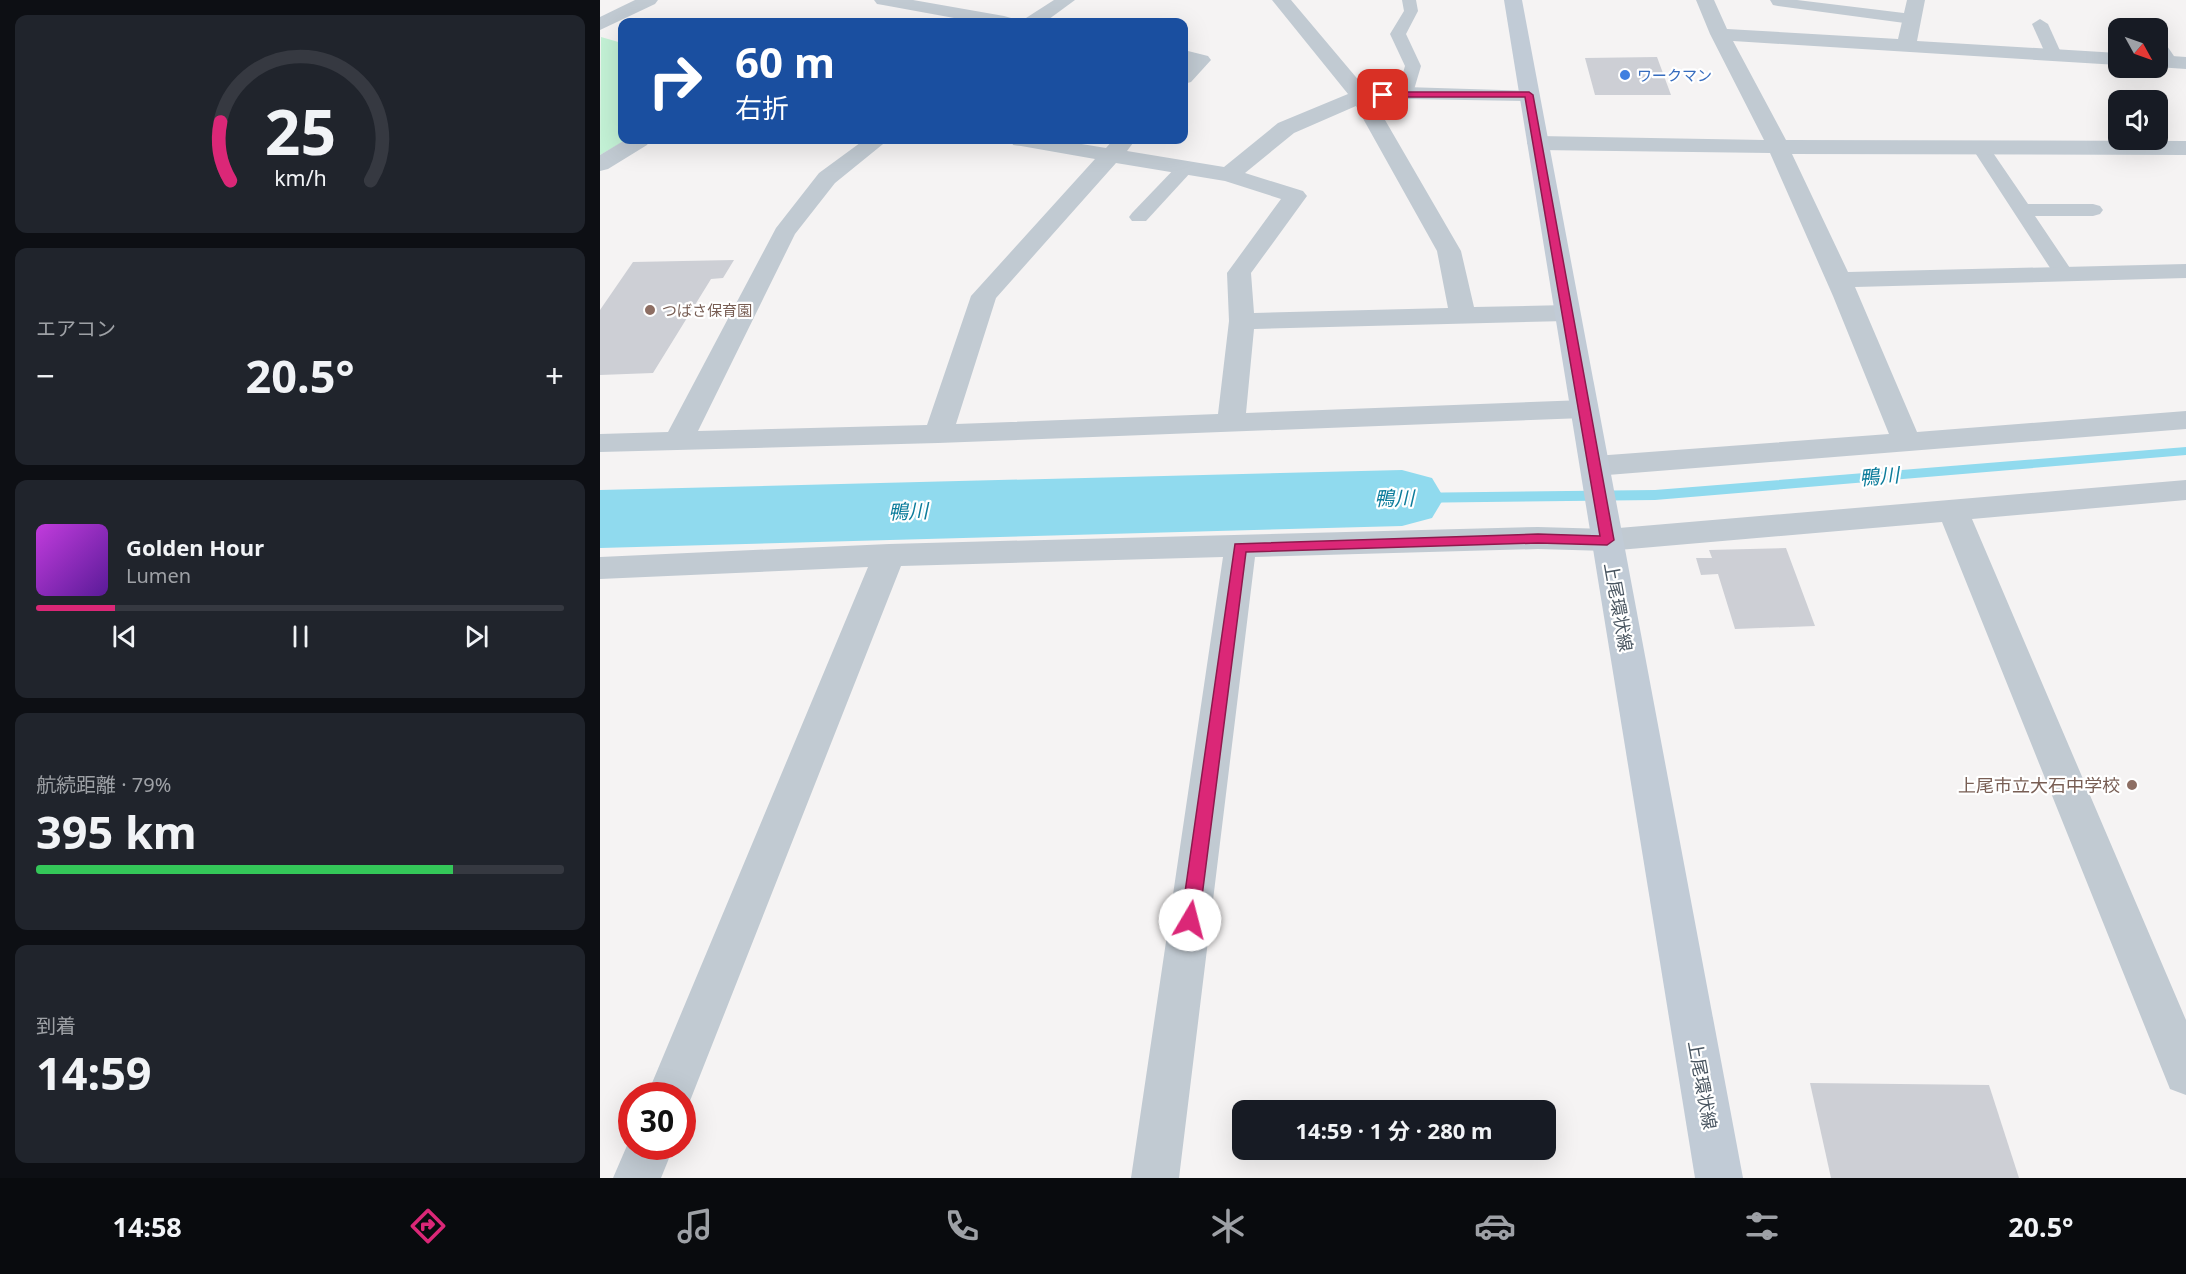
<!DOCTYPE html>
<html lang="ja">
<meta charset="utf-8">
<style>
:root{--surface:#171b24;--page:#20242c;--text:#f1f3f6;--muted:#9ea1a6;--line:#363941;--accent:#db2777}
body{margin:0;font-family:"Noto Sans","Noto Sans JP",sans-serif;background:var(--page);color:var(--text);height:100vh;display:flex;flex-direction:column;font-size:22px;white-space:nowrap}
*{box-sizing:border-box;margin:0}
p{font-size:20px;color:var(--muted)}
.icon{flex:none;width:33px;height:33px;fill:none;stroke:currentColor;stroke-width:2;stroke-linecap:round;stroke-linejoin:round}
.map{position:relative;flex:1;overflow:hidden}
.sheet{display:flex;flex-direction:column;gap:15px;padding:15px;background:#0d0f14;width:600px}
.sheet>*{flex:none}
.banner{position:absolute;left:18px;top:18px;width:570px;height:126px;border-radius:12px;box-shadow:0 6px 24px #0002;background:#1a4fa0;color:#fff;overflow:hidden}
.needle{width:39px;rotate:130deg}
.fabs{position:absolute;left:1508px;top:18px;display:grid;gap:12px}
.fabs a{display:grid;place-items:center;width:60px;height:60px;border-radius:12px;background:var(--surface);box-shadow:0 6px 24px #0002;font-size:30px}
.speed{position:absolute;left:18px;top:1082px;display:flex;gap:12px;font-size:30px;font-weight:700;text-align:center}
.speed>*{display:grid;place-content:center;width:78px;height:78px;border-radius:50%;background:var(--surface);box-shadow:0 6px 24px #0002;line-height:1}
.speed .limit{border:9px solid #d22;background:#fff;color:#111}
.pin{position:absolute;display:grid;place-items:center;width:51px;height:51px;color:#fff;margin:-26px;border-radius:12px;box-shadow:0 3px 9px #0006}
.me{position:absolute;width:66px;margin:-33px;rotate:8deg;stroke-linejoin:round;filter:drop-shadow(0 0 4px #0008)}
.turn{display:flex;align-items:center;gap:21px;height:126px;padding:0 18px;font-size:27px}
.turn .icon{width:78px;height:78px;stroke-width:2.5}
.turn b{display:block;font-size:42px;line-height:51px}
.big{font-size:45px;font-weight:700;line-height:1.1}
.sheet .widget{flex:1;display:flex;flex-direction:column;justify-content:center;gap:9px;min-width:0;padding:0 21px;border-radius:12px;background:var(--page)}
.sheet .dial{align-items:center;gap:0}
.dial svg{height:156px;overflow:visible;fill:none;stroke:var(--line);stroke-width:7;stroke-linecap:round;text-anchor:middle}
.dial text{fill:var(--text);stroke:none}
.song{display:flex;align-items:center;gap:18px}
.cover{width:72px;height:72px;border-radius:9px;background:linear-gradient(135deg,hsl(290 70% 55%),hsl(270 70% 35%))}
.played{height:6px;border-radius:3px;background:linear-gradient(90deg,var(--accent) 15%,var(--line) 15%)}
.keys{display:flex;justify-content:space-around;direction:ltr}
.heat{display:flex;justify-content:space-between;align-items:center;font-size:33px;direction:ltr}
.charge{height:9px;border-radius:4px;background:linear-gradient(90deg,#34c759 79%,var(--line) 0)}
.trip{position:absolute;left:632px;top:1100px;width:324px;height:60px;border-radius:12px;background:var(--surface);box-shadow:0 6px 24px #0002;font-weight:700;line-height:60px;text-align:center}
.dock{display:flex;height:96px;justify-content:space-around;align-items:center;background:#090b0e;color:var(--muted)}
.dock .icon{width:42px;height:42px}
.dock .selected{color:var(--accent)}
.dock b{font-size:27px;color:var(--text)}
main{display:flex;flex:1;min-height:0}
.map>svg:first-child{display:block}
.green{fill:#c3f1d5}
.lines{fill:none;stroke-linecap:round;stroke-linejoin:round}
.stream{fill:#90daee;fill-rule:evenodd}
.river{fill:#90daee;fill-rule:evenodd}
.building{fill:#cdcfd5}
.lane{fill:#c1cad2;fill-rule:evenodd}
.street{fill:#c1cad2;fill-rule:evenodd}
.secondary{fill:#c1cbd6;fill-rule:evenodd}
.route{fill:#db2777;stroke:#8e194d;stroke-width:1.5}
.shop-dot{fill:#3f7fe0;stroke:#fff;stroke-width:2}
.education-dot{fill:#8d6e63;stroke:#fff;stroke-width:2}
.labels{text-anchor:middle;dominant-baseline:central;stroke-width:4.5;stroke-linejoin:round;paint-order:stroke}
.far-shop-label{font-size:15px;fill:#366cbe;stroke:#fff;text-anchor:start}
.far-education-label{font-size:15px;fill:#785e54;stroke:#fff;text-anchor:start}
.street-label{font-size:18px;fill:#4a5661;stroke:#fff}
.education-label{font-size:18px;fill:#785e54;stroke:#fff;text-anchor:end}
.water-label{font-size:20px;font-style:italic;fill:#0c7c9b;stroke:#fff}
</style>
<main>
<section class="sheet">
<div class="widget dial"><svg viewBox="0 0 100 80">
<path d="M14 69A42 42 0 1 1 86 69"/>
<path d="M14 69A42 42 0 0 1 9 39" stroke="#db2777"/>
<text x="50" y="56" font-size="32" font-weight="700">25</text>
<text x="50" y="72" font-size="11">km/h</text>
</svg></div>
<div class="widget"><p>エアコン</p>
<div class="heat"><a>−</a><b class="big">20.5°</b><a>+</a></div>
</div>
<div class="widget">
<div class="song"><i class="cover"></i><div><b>Golden Hour</b><p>Lumen</p></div></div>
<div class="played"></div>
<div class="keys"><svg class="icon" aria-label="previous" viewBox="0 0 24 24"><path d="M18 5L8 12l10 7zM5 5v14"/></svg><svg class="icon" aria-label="pause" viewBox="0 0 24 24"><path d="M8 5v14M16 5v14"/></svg><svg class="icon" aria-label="next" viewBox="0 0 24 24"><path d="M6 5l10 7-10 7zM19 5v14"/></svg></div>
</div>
<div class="widget"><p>航続距離 · 79%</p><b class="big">395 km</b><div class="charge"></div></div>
<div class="widget"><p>到着</p><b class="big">14:59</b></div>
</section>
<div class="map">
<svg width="1586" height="1178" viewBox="0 0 1586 1178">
<rect width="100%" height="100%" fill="#f5f3f3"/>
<path class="green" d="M1 37 22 43V140H26L0 155Z"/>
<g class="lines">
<path class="stream" d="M1586 447V455L1055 500 802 503 795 498 802 493 1055 490Z"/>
<path class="river" d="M802 470 832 478 844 498 832 518 802 526 0 548V490Z"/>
</g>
<g class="building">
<path d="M1057 57 1071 95H995L985 58Z"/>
<path d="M134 260 123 278 111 279 53 373 0 375V310L33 262Z"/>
<path d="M1186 548 1215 626 1135 629 1118 574 1101 575 1096 558H1112L1109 550Z"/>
<path d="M1210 1083 1389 1085 1419 1178H1231Z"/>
</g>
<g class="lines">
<g class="lane">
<path d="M802 0H816L818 11 806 34 821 66 813 93 805 98 797 93 805 66 790 34 804 11Z"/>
<path d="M1170 0H1197L1312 14 1320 19 1312 24 1178 6 1173 5Z"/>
<path d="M1440 19 1448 24 1462 55 1460 58H1448L1446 55 1432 24Z"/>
<path d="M1557 38 1563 40 1578 62 1576 65 1570 67C1556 63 1557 50 1557 38Z"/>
<path d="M1381 143 1387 144 1428 204H1493L1500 206 1503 210 1500 214 1493 216H1435L1474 274 1471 278H1457L1454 274 1372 148 1375 144Z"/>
<path d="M585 163 591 164 594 168 591 172 546 221H532L529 217 532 213 579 164Z"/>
</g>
<g class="street">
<path d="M35 0H58L55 4 0 30V17Z"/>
<path d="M274 0H313L404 16 411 18 413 22H376L283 5 277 4Z"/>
<path d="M454 0H475L445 22H424L426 18Z"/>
<path d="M672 0H691L766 89 805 87 936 91 939 95 936 99 929 101 805 99 774 101 861 251 874 307 967 305 976 307 980 313 976 319 967 321 654 329 646 413 984 400 994 403 998 409 994 415 984 418 338 443 0 452V434L68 432 176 228 219 173 264 140H288L235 183 195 234 98 431 327 425 371 296 495 159 421 146 413 145 411 140H457L506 148 513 140H530L533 143 527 151 624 167 678 123 748 94ZM756 106 837 251 848 308 654 313 651 273 707 196 703 191 645 173 694 133ZM516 163 625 181 681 199 627 273 629 321 618 414 356 424 396 298Z"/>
<path d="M1096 0H1114L1127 29 1298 39 1307 0H1325L1317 41 1518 53V65L1133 41 1186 140 1586 141V155L1192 154 1248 272 1586 264V278L1255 287 1317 432 1586 411V429L995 476 984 473 980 466 984 459 995 456 1289 434 1233 296 1170 153 938 150 930 148 927 143 930 138 938 136 1164 140 1110 34Z"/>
<path d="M584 50 608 56 611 60 591 82 584 84V67L588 63 584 62Z"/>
<path d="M1557 55 1586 57V69L1557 67Z"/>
<path d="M25 140H50L47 145 8 169 0 171V155Z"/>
<path d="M1586 480V500L1372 519 1586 1020V1095L1570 1089 1342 522 1007 551 938 549 655 557 579 1178H531L623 557 301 566 86 1111 82 1113V1095H47L268 567 0 579V557L289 544 938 527 1007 529Z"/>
<path d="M32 1134V1146H74L61 1178H13Z"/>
</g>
<path class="secondary" d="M904 0H922L1143 1178H1095Z"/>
</g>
<path class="route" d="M783 92H929L933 95 1014 540 1007 545 938 543 646 552 599 920 596 925 590 928 584 925 581 920 635 544 938 534 1000 536 925 97H780L779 95Z"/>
<circle class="shop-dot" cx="1025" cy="75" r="6"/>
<g class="education-dot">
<circle cx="50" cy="310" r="6"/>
<circle cx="1532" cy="785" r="6"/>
</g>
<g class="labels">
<g class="far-shop-label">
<text x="1037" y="75">ワークマン</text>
</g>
<g class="far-education-label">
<text x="62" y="310">つばさ保育園</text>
</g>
<g class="street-label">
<text transform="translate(1019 607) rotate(80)">上尾環状線</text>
<text transform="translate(1103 1085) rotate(80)">上尾環状線</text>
</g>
<g class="education-label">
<text x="1520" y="785">上尾市立大石中学校</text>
</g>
<g class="water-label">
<text transform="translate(1279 476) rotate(-5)">鴨川</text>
<text transform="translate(794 498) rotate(-1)">鴨川</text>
<text transform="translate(308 511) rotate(-2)">鴨川</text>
</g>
</g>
</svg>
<div class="fabs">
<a><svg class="needle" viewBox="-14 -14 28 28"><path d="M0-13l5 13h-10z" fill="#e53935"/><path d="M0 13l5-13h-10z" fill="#9ea1a6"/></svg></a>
<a><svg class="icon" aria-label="sound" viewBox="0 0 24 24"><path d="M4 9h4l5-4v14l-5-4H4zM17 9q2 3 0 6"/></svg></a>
</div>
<div class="speed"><div class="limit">30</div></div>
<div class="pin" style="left:783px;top:95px;background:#d93025"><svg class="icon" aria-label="arrive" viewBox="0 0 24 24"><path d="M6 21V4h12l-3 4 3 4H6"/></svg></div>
<svg class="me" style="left:590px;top:920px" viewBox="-20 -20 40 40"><circle r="19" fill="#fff"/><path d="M0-13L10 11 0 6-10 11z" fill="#db2777"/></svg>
<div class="trip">14:59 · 1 分 · 280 m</div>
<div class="banner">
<div class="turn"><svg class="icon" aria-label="right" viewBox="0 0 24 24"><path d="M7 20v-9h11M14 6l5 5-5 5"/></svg><div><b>60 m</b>右折</div></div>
</div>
</div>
</main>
<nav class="dock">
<b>14:58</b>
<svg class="icon selected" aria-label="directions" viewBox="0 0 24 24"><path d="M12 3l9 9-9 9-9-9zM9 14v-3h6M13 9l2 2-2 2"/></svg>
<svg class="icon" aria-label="music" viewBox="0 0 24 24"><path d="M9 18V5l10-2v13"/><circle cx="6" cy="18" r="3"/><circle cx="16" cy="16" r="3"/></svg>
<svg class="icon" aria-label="phone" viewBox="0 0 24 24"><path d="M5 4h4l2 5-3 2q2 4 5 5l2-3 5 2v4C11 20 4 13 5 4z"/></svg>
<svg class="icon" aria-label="climate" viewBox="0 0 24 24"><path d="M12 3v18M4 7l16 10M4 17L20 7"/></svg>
<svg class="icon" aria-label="car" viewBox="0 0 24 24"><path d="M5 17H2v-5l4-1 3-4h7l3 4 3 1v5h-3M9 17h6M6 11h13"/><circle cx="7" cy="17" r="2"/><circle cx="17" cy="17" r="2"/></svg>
<svg class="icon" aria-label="filters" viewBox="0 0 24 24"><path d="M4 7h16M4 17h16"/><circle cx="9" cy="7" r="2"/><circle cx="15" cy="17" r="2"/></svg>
<b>20.5°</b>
</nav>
